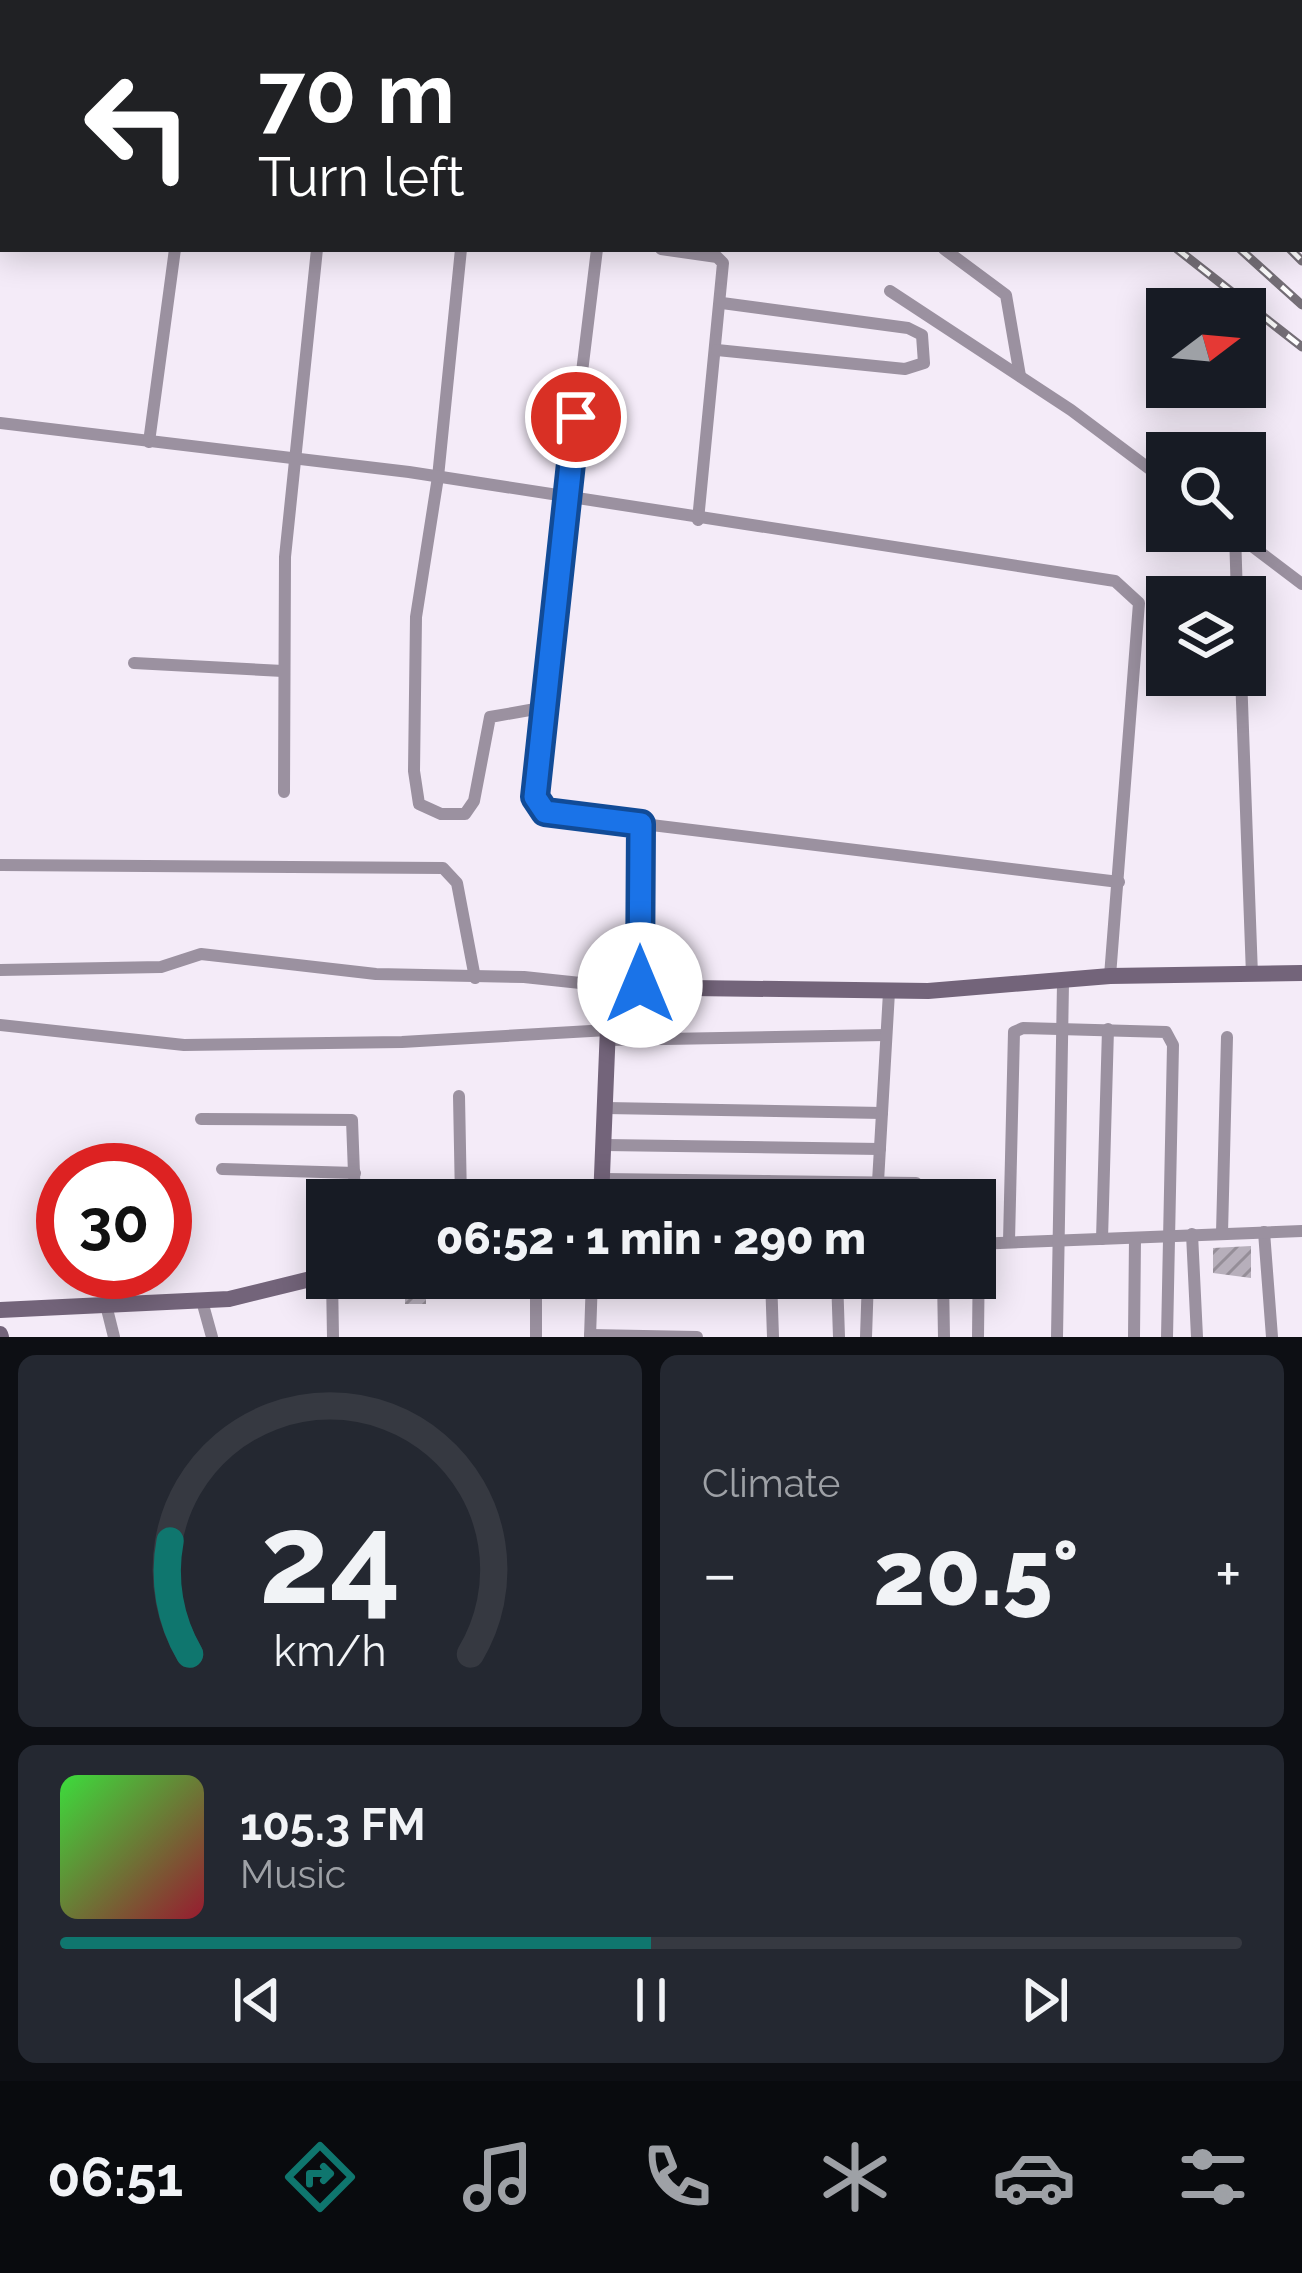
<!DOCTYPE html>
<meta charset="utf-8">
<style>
:root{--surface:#171b24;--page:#242831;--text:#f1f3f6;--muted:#9ea1a6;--line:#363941;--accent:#0f766e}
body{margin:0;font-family:Raleway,sans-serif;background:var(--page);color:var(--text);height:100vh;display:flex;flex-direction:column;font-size:45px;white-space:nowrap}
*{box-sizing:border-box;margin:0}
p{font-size:39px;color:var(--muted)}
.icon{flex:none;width:66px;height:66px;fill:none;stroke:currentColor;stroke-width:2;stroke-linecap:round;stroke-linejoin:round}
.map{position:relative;height:1337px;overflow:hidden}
.side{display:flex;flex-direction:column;gap:18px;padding:18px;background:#0d0f14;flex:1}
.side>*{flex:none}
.top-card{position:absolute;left:0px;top:0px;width:1302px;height:252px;box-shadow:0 6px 30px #0003;background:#202124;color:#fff;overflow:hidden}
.needle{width:78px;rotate:74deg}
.tools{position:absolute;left:1146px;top:288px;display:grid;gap:24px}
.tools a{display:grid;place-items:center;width:120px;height:120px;border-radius:0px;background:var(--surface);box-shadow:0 6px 30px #0003;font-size:60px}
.speed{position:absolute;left:36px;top:1143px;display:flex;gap:24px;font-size:60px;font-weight:700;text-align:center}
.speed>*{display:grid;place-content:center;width:156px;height:156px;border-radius:50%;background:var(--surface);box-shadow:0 6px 30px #0003;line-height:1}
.speed .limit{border:18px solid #d22;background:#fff;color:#111}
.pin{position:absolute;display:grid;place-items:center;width:102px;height:102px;color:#fff;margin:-51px;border:6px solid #fff;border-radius:50%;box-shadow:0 3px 12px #0007}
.me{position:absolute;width:132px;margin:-66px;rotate:0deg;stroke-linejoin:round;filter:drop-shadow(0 0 9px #0008)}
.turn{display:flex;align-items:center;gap:42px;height:252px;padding:0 60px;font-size:54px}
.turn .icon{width:156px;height:156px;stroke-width:2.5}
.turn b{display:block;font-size:84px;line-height:102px}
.big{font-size:90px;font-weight:800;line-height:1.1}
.side .tile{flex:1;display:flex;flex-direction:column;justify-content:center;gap:18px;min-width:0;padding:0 42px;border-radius:18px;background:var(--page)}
.side .dial{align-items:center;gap:0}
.dial svg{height:312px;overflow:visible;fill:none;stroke:var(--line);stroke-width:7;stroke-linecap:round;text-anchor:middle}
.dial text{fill:var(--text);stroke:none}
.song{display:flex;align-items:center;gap:36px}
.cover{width:144px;height:144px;border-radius:18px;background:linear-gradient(135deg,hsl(120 70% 55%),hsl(350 70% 35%))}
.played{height:12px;border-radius:6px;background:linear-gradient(90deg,var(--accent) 50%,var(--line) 50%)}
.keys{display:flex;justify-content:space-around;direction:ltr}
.heat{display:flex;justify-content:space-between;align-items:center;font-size:66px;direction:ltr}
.side .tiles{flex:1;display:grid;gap:18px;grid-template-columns:1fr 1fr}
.tile:last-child{grid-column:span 2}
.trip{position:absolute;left:306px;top:1179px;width:690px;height:120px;border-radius:0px;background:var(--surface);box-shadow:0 6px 30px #0003;font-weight:800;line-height:120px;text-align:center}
.tabs{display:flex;height:192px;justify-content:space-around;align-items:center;background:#090b0e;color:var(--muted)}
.tabs .icon{width:84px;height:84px}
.tabs .active{color:var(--accent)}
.tabs b{font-size:54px;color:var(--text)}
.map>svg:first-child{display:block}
.building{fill:url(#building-hatch)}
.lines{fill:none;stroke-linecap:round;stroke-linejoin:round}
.street{stroke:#9b91a0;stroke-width:12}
.secondary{stroke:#73647a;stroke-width:16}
.rail-casing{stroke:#756f77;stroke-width:9}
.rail{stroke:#fff;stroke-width:4.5;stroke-dasharray:14;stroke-linecap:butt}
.route-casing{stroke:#114b97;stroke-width:30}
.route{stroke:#1a73e8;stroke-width:21}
</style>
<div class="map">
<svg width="1302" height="1337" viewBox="0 0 1302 1337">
<defs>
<pattern id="building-hatch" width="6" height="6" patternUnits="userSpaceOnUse" patternTransform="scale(3)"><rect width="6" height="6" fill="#b7afbb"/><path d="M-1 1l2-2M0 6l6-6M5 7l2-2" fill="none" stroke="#958e98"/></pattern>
</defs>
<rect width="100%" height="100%" fill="#f4ebf8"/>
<g class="building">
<path d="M1251 1246V1278L1213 1273V1248Z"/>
<path d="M405 1283 426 1284V1304H405Z"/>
</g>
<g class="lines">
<g class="street">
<path d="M608 0 612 3"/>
<path d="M1216 0 1220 3"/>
<path d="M48 3 49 0"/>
<path d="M1299 58 1302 60"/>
<path d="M0 155 3 145"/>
<path d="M461 249 438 477 416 617 414 771 419 804 441 814H465L474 801 490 717 541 708"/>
<path d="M597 249 541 708 537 804 545 812 1119 882"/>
<path d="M661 249 717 257 723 263 698 520"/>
<path d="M944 249 1006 295 1020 376"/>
<path d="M890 291 1071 410 1167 482"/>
<path d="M717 350 905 369 924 363 922 335 908 328 722 303"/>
<path d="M0 423 409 472 1115 581 1139 603 1110 976"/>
<path d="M149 442 175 249"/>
<path d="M1232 531 1302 584"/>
<path d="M1235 533 1237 597"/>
<path d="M134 663 283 671"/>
<path d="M1241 675 1252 975"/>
<path d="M284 792 285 557 317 249"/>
<path d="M0 865 443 868 457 883 475 978"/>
<path d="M0 970 161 967 201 954 376 974 524 977 618 987"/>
<path d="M640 985 641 824"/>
<path d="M0 1025 184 1045 402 1042 608 1030"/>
<path d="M608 1040 886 1035"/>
<path d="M459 1096 461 1200"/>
<path d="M606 1108 882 1113"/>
<path d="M201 1119 352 1120 355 1200"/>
<path d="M605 1145 880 1149"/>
<path d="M222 1169 355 1173"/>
<path d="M604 1179 916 1183"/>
<path d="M768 1181V1200"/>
<path d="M835 1182 836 1200"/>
<path d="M878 1182 889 992"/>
<path d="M1264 1232 1272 1337"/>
<path d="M1222 1233 1227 1037"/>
<path d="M1192 1234 1197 1337"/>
<path d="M1102 1239 1108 1029"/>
<path d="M1009 1241 1014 1032 1023 1028 1166 1032 1173 1045 1167 1337"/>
<path d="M975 1244 1302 1231"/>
<path d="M332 1278 333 1337"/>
<path d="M771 1278 773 1337"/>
<path d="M837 1278 839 1337"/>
<path d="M943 1278 944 1337"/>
<path d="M202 1301 212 1337"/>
<path d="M106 1305 114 1337"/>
<path d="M590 1335 697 1337"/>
<path d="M536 1337V1278"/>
<path d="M590 1337 592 1278"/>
<path d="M866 1337 868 1278"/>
<path d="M978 1337 979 1244"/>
<path d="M1057 1337 1063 983"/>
<path d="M1134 1337 1135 1238"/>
</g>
<g class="secondary">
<path d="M601 1200 609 1002 618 987 928 991 1110 976 1302 973"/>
<path d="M0 1310 229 1299 327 1275"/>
<path d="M0 1334 1 1337"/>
</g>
<g class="rail-casing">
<g id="rail">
<path d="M843 0 847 3"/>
<path d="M970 0 974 3"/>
<path d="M1007 0 1011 3"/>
<path d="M1177 249 1302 347"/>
<path d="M1240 249 1302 305"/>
<path d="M1290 249 1302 261"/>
</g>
</g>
<use href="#rail" class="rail"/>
</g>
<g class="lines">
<g class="route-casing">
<path id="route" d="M576 417 535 797 545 812 641 824 640 985"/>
</g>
<use href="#route" class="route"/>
</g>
</svg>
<div class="tools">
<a><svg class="needle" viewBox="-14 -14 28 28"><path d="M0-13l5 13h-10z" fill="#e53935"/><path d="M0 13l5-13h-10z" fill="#9ea1a6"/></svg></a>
<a><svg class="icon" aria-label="search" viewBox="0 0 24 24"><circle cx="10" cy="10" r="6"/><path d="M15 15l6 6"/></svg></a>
<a><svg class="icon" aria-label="layers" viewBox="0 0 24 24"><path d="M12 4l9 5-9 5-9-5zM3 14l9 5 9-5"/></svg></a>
</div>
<div class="speed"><div class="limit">30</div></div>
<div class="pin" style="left:576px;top:417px;background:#d93025"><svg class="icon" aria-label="arrive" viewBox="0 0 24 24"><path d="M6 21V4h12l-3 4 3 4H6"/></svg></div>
<svg class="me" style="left:640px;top:985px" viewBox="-20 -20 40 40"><circle r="19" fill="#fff"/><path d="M0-13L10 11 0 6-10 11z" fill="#1a73e8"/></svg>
<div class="trip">06:52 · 1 min · 290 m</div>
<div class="top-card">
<div class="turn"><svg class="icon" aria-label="left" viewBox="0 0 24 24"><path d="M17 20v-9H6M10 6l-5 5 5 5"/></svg><div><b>70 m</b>Turn left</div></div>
</div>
</div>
<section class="side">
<div class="tiles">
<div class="tile dial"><svg viewBox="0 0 100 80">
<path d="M14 69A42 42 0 1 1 86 69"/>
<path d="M14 69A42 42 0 0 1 9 40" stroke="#0f766e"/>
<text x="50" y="56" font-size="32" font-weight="700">24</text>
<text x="50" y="72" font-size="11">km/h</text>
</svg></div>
<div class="tile"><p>Climate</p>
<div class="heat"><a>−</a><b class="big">20.5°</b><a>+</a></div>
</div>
<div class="tile">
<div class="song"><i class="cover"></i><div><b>105.3 FM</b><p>Music</p></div></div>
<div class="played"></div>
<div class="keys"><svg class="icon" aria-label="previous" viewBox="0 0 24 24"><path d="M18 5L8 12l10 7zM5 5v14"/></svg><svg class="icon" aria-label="pause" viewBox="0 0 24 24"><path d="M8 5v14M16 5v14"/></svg><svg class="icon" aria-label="next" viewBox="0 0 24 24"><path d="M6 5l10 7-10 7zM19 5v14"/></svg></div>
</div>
</div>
</section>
<nav class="tabs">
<b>06:51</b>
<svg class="icon active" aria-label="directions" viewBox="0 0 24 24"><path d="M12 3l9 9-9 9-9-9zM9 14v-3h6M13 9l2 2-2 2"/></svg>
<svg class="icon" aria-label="music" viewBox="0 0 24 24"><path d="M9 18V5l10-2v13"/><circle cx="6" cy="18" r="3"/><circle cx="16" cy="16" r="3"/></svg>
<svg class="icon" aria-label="phone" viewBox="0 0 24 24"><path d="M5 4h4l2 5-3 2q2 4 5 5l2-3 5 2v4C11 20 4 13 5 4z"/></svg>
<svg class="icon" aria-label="climate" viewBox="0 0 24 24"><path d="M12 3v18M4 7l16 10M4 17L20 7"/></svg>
<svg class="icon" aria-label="car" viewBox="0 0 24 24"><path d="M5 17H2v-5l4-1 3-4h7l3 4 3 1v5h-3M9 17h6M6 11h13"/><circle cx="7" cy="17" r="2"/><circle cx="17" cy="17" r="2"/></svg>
<svg class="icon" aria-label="filters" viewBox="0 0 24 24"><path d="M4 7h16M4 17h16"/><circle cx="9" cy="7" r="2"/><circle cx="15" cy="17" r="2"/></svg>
</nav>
